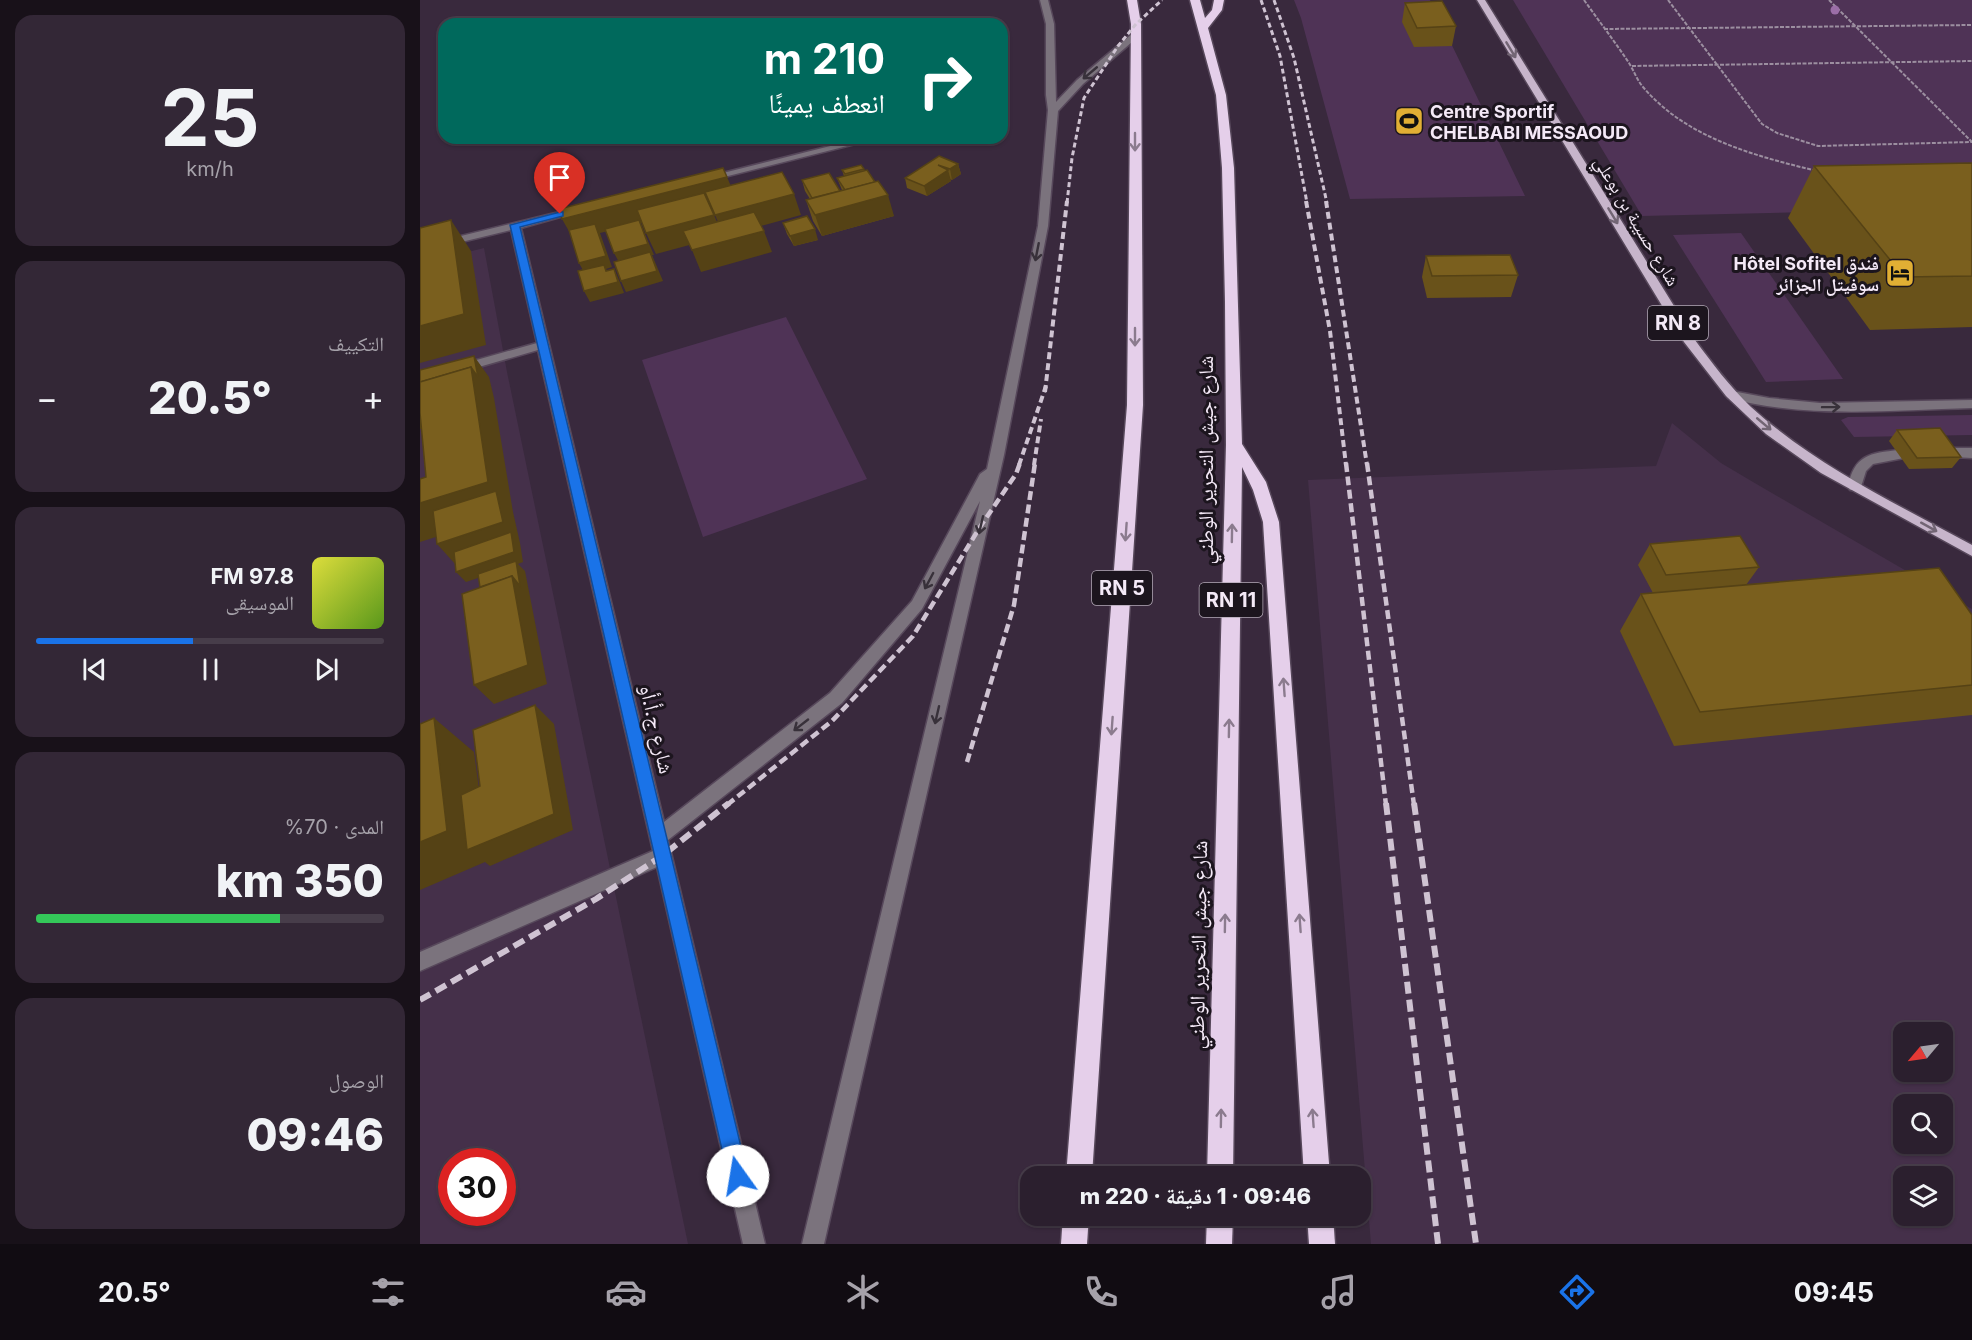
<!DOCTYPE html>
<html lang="ar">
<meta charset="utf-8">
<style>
:root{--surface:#2b1f2e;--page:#332736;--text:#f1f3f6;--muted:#a6a2aa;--line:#473d4a;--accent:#1a73e8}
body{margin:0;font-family:Inter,"Noto Naskh Arabic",sans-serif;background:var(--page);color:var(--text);direction:rtl;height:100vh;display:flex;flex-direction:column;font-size:22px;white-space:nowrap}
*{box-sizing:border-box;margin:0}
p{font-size:20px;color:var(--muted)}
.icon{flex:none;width:33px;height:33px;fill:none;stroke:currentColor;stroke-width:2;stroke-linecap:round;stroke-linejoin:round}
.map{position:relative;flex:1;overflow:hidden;direction:ltr}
.drawer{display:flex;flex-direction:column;gap:15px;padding:15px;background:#181119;width:420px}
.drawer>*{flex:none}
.top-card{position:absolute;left:18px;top:18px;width:570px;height:126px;border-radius:18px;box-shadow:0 2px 4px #0004,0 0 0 2px var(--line);direction:rtl;background:#00695c;color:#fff;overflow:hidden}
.needle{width:39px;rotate:241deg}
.tools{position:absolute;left:1473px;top:1022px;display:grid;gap:12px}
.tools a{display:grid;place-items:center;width:60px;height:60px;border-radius:12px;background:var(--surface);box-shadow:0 2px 4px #0004,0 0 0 2px var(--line);font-size:30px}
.speed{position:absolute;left:18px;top:1148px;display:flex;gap:12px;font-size:30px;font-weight:700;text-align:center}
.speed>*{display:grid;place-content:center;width:78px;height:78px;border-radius:50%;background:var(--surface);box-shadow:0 2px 4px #0004,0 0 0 2px var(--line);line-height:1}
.speed .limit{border:9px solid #d22;background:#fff;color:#111}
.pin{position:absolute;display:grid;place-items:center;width:51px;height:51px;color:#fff;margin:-62px -26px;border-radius:50% 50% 50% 0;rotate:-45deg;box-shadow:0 0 6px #0007}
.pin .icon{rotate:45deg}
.me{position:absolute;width:66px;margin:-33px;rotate:347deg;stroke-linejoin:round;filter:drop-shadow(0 0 4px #0008)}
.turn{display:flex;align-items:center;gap:21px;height:126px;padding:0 24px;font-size:27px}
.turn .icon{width:78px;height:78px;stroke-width:2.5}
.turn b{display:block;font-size:42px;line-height:51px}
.big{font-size:45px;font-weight:800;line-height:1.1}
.drawer .widget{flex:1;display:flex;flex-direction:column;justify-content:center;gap:9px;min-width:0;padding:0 21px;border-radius:18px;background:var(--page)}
.drawer .dial{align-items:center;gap:0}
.dial b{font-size:78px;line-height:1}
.song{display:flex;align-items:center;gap:18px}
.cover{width:72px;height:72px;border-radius:9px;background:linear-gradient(135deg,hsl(60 70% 55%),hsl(90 70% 35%))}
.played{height:6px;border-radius:3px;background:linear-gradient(90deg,var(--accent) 45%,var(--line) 45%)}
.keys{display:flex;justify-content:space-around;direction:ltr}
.heat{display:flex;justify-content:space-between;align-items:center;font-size:33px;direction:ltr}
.charge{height:9px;border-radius:4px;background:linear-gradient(90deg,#34c759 70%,var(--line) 0)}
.trip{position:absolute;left:600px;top:1166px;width:351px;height:60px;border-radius:18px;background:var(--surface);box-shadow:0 2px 4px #0004,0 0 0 2px var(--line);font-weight:800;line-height:60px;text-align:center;direction:rtl}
.dock{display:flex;height:96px;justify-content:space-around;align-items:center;background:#110c12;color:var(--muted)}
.dock .icon{width:42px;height:42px}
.dock .active{color:var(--accent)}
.dock b{font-size:27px;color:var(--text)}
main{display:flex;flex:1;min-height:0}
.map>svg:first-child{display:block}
.built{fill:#45304a;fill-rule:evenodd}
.green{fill:#4f3356}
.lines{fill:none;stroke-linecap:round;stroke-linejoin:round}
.minor-casing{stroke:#57485b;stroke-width:3}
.major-casing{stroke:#57485b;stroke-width:3}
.highway-casing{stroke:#57485b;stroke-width:3}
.path{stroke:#9c8fa0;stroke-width:2;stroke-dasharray:4 1.5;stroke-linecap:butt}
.minor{fill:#7b737d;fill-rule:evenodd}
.major{fill:#c7b5cb;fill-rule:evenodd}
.highway{fill:#e5cfea;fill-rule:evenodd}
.rail-far3{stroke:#cfc3d2;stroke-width:3;stroke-dasharray:5 3;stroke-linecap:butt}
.rail-far2{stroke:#cfc3d2;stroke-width:4;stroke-dasharray:7 4;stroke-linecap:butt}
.rail-far1{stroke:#cfc3d2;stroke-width:4.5;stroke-dasharray:9 4.5;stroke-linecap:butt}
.rail{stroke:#cfc3d2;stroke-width:6;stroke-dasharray:12 6;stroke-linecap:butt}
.tree{fill:#9b6ea7}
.wall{fill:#69521a}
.shaded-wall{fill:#554215}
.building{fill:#7a5f1e;stroke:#554215;stroke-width:1.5}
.oneway{stroke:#726574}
.oneway2{stroke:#38313a}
.oneway3{stroke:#8b7b8e}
.route{fill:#1a73e8;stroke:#114b97;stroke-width:1.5}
.labels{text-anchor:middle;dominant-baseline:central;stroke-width:6;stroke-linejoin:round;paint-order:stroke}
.far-poi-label{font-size:18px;font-weight:bold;fill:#f4e9f7;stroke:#1c151e;text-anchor:start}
.far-street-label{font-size:18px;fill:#f4e9f7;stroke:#1c151e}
.shield{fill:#1c151e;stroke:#b3a9b6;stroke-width:1.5}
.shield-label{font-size:20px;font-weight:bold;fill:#f4e9f7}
.street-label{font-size:21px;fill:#f4e9f7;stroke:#1c151e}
</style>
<main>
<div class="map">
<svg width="1552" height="1244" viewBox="0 0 1552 1244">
<rect width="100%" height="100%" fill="#39293d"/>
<g class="built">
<path d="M64 248 87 372 268 1244H0V264ZM32 1161H82V1212H32Z"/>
<path d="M1252 423 1301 463 1333 482 1552 609V1244H951L888 480 1236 466ZM1484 1032H1522V1071H1484ZM1484 1104H1522V1143H1484ZM1484 1176H1522V1215H1484Z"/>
</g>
<g class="green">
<path d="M874 0H1010L1105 196 930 199 881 18Z"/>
<path d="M1093 0H1552V208L1222 216Z"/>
<path d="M1321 233 1423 379 1346 382 1253 235Z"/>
<path d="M366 317 447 479 283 537 222 360Z"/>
<path d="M1552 415V435L1434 437 1421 420 1428 417Z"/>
</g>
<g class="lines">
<g class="minor-casing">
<g id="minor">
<path d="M620 0H628L634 24 636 102 657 80 712 34 719 36 663 84 638 111 628 226 584 455 404 1244H382L560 501 502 609 422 703 248 840 345 1244H323L237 867 0 971V952L233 851 118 350 0 384V376L117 343 91 230 0 252V246L160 207 165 210 101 228 244 822 410 693 492 601 560 474 567 469 618 226 628 110 626 95V24Z"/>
<path d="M442 138H459L288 181 283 178Z"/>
<path d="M1312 391 1349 398 1400 403 1552 400V408C1471 410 1386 419 1308 398L1306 395Z"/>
<path d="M1521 448H1552V458L1516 456 1514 453Z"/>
<path d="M1479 450 1486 455 1484 458 1453 464 1446 471 1440 490H1430L1428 487C1434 455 1450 453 1479 450Z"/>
</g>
</g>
<g class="major-casing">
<path id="major" d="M1057 0H1065L1275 340C1292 363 1310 387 1331 407 1396 466 1475 503 1552 545V556L1401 473 1346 434 1306 396 1264 342Z"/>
</g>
<g class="highway-casing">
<g id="highway">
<path d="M707 0H717L721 24 723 405 672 1176H646L707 405 711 24Z"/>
<path d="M770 0H780L785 18 792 10 794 0H804L802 10 788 28 806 95 814 168 822 444 846 482 859 522 910 1176H884L843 522 833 490 822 467 813 1176H787L806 445 805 302 802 168 796 95Z"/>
<path d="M643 1215H669L667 1244H641Z"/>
<path d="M787 1215H813L812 1244H786Z"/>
<path d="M887 1215H913L915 1244H889Z"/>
</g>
</g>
<g class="path">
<path d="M1164 0C1179 21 1195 42 1209 63 1214 71 1217 80 1223 87 1266 138 1335 156 1397 171"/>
<path d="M1248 0 1342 124 1357 133 1398 146 1552 142"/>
<path d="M1409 0 1552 142"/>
<path d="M1184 29 1552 25"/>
<path d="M1212 66 1552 61"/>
</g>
<use href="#minor" class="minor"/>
<use href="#major" class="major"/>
<use href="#highway" class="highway"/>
<g class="rail-far3">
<path d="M841 0 860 56 887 203"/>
<path d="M854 0 874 58 907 203"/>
<path d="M647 203 652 158 664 98 698 46 716 24 742 0"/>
</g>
<g class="rail-far2">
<path d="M886 201 910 331 926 465"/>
<path d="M906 201 947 465"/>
<path d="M625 392 647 201"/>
<path d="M599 465 626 386"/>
<path d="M614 465 621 419"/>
</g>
<g class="rail-far1">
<path d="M926 463 966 805"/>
<path d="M947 463 994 805"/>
<path d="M547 762 594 605 615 463"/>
<path d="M307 805 412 721 493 636 560 527 596 474 600 463"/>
</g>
<g class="rail">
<path d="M966 803 1018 1244"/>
<path d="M994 803 1056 1244"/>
<path d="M0 1000 176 899 242 856 309 803"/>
</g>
</g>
<circle class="tree" cx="1415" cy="10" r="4.5"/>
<g class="wall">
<path d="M985 3 1036 26 1032 46 994 47 982 22Z"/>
<path d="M1552 163V327L1450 330 1368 218 1394 166Z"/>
<path d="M538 164 541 174 532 180 530 179 531 181 507 196 487 188 485 178Z"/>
<path d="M422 170H444L474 216 402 236 393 221 386 200 390 199 385 191 382 180 420 191 422 190 417 178 424 176Z"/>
<path d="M363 223 398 240 374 246 367 234Z"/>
<path d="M1006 256 1098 275 1091 297 1007 298 1002 277Z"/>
<path d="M1477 430 1541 457 1532 468 1489 469 1469 441Z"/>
<path d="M1230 544 1339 567 1326 585 1552 615V715L1254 746 1200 631 1221 594 1233 593 1218 565Z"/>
</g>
<g class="shaded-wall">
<path d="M538 164 541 174 532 180 530 169Z"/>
<path d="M528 170 531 181 507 196 504 186Z"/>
<path d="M307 177 316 198 285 192 290 205 220 223 234 255H232L243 281 206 292 201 281 200 264 194 253 220 223 180 233 192 267 186 269 190 276 165 274 159 263 154 240 142 219Z"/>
<path d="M374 194 381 215 304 236 295 215Z"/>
<path d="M468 195 474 216 402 236 395 215Z"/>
<path d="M294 215 303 236 236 254 226 233Z"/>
<path d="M31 220 51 251 66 345 0 363V326Z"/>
<path d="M395 229 398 240 374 246 370 236Z"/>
<path d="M344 231 352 252 281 272 272 250Z"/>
<path d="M194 269 199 280 204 293 170 302 164 291Z"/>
<path d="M54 356 69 377 74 398 93 512 100 543 103 562 98 564 105 571 127 684 74 704 54 685 97 565 46 582 36 572V565L17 544 82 516 0 542V503L23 422 0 429V394L51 367Z"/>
<path d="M115 705 134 724 153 830 70 866 65 862 0 890V842L14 718 54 752 66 842Z"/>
</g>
<g class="building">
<path d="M1022 1 1036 26 997 28 985 3Z"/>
<path d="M519 156 538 164 530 169 518 165 528 170 504 186 485 178Z"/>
<path d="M1552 163V276L1484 277 1394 166Z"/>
<path d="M441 165 444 169 425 174 422 170Z"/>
<path d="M303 168 307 177 142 219 139 209Z"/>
<path d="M447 170 455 182 425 190 417 178Z"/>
<path d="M362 172 374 194 295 215 285 192Z"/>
<path d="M409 173 420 191 392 198 382 180Z"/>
<path d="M458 181 468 195 395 215 386 200Z"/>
<path d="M284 193 294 215 226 233 217 210Z"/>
<path d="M334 212 344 231 272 250 263 231Z"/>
<path d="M387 216 395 229 370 236 363 223Z"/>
<path d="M31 220 44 314 0 326V228Z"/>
<path d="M219 220 228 244 194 253 185 229Z"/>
<path d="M175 224 186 256 159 263 149 230Z"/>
<path d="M230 252 237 271 201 281 194 262Z"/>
<path d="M1090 255 1098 275 1012 276 1006 256Z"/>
<path d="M184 265 186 271 194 269 198 282 164 291 158 271Z"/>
<path d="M54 356 58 377 51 367 0 382V370Z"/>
<path d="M51 367 68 482 0 503V479L6 477 0 413V382Z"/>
<path d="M1520 428 1541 457 1497 458 1477 430Z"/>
<path d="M76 491 83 522 17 544 13 511Z"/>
<path d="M91 532 94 552 36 572 34 552Z"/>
<path d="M1320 536 1339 567 1246 575 1230 544Z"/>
<path d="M96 561 100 586 92 576 60 587 58 574Z"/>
<path d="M1519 568 1552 615V685L1280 712 1221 594Z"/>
<path d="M92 576 108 665 54 685 42 594Z"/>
<path d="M115 705 134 814 47 850 41 795 60 786 53 730Z"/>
<path d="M14 718 27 831 0 842V724Z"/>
</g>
<defs><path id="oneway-shaft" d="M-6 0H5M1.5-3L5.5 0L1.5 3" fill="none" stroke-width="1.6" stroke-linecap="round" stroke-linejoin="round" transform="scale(1.5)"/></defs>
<g class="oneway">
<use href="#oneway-shaft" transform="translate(1091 50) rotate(59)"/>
<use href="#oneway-shaft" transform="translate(1193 216) rotate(59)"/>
<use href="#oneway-shaft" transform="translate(1344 424) rotate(40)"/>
<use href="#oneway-shaft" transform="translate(1509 527) rotate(29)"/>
</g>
<g class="oneway2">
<use href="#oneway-shaft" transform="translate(670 73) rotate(140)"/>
<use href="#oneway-shaft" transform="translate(617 252) rotate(101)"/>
<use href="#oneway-shaft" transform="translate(1411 407) rotate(-1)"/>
<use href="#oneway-shaft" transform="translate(561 525) rotate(103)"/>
<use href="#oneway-shaft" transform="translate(509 581) rotate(118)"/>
<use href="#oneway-shaft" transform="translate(517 715) rotate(103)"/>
<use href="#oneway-shaft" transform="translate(381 725) rotate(142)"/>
</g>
<g class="oneway3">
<use href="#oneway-shaft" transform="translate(715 142) rotate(90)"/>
<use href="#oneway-shaft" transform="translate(715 337) rotate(90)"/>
<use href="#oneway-shaft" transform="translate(706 532) rotate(94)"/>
<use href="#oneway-shaft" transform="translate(812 533) rotate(-89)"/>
<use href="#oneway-shaft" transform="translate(864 687) rotate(-94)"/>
<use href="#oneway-shaft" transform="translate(692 726) rotate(94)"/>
<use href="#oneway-shaft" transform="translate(809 728) rotate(-89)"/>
<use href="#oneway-shaft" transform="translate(805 923) rotate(-89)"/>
<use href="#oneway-shaft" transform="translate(880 923) rotate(-94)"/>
<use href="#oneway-shaft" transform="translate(801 1118) rotate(-89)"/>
<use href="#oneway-shaft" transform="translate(893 1118) rotate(-94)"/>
</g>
<path class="route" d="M140 212H143V216L100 227 328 1176 325 1182 318 1185 311 1182 308 1176 90 225Z"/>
<defs>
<g id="stadium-square" transform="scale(1.5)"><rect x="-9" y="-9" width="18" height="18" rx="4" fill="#e1af34" stroke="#1c151e"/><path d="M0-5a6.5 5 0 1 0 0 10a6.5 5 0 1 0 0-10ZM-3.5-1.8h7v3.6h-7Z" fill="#111"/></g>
<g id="hotel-square" transform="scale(1.5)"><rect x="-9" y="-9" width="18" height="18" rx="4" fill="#e1af34" stroke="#1c151e"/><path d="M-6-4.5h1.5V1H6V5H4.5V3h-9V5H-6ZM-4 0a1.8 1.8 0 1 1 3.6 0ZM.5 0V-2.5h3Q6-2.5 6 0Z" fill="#111"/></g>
</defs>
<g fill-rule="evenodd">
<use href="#stadium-square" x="989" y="121"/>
<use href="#hotel-square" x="1480" y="273"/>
</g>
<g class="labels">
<g class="far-poi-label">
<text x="1010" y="111">Centre Sportif<tspan x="1010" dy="21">CHELBABI MESSAOUD</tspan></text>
<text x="1459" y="263" text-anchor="end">Hôtel Sofitel فندق<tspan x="1459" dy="21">سوفيتل الجزائر</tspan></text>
</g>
<g class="far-street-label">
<text transform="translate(1217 221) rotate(59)">شارع حسيبة بن بوعلي</text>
</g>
<g class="shield">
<rect x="1228" y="306" width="60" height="34" rx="4.5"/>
<rect x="672" y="571" width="60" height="34" rx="4.5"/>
<rect x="779.5" y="583" width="63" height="34" rx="4.5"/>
</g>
<g class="shield-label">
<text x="1258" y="323">RN 8</text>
<text x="702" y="588">RN 5</text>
<text x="811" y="600">RN 11</text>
</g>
<g class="street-label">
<text transform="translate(785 460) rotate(-90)">شارع جيش التحرير الوطني</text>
<text transform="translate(237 729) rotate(77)">شارع ج.أ.أو</text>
<text transform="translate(778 945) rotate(-89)">شارع جيش التحرير الوطني</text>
</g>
</g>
</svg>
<div class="tools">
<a><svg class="needle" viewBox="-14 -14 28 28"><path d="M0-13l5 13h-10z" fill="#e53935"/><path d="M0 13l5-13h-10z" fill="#a6a2aa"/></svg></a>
<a><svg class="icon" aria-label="search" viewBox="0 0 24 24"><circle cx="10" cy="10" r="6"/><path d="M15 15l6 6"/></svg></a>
<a><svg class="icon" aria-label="layers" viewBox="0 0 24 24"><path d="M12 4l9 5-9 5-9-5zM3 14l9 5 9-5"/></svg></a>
</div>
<div class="speed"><div class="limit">30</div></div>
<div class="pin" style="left:140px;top:214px;background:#d93025"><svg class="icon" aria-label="arrive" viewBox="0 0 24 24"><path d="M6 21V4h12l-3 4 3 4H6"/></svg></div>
<svg class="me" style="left:318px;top:1176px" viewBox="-20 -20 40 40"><circle r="19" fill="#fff"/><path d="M0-13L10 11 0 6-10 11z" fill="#1a73e8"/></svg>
<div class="trip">09:46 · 1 دقيقة · 220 m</div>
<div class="top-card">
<div class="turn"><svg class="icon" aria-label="right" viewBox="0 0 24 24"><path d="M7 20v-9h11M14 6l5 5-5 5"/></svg><div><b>210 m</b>انعطف يمينًا</div></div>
</div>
</div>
<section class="drawer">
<div class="widget dial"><b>25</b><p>km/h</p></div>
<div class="widget"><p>التكييف</p>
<div class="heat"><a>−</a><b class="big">20.5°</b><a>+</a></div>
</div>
<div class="widget">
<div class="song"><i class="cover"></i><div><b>97.8 FM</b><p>الموسيقى</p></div></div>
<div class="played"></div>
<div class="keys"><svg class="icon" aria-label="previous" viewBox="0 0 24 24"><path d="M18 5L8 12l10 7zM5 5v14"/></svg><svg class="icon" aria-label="pause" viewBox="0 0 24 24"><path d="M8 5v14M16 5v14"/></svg><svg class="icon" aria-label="next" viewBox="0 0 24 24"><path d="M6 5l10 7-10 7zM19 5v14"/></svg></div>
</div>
<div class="widget"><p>المدى · 70%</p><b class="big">350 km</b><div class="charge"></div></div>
<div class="widget"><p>الوصول</p><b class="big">09:46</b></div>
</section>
</main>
<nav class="dock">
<b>09:45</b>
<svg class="icon active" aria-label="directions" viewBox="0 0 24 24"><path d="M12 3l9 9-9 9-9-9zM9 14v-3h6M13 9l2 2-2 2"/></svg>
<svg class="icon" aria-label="music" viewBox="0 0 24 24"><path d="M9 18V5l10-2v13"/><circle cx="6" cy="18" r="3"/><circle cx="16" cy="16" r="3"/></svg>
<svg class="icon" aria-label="phone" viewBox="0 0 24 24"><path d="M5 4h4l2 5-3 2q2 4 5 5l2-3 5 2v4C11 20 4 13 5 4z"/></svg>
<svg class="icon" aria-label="climate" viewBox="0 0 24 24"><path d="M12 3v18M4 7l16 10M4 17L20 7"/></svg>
<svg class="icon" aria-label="car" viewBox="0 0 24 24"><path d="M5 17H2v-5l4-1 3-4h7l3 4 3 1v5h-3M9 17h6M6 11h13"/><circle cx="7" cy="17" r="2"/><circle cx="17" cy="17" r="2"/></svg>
<svg class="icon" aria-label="filters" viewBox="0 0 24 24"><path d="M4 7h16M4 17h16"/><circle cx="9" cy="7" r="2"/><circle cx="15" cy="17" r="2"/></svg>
<b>20.5°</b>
</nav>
